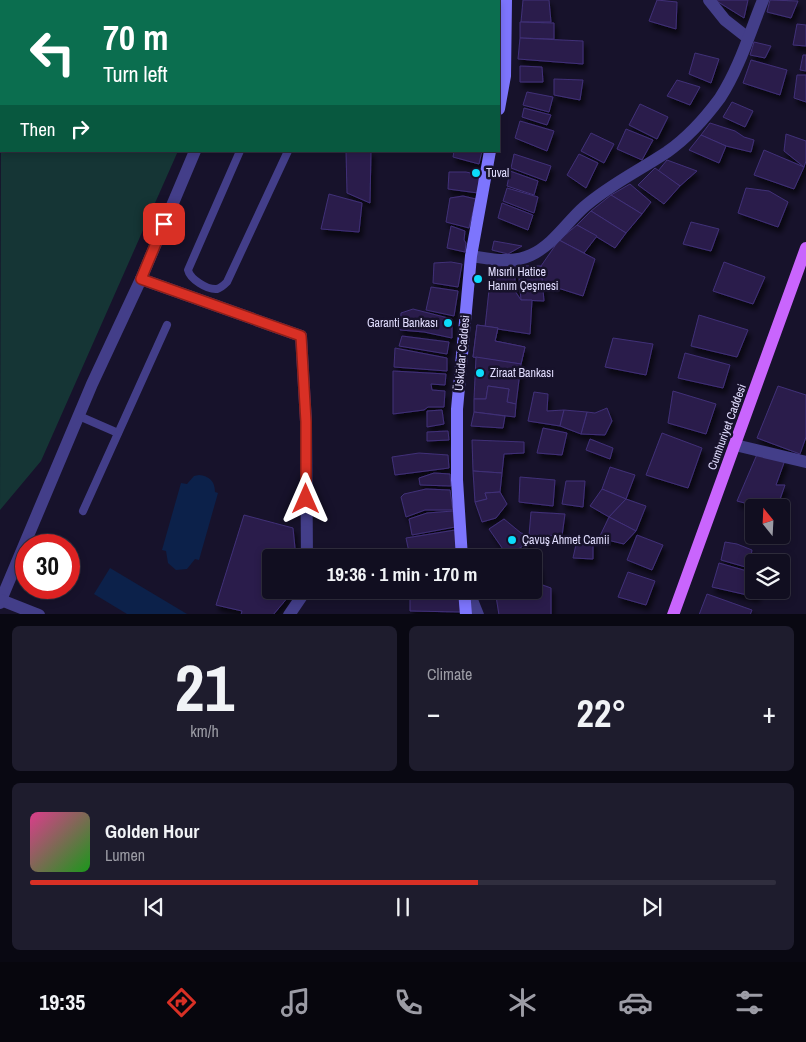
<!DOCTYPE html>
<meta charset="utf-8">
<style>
:root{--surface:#110e20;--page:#1e1c2d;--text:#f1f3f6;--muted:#9c9ca5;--line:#302e3e;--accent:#d93025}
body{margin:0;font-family:"Archivo Narrow",sans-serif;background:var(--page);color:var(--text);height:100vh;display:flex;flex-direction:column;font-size:19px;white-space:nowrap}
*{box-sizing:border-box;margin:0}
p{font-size:16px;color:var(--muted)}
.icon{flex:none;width:28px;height:28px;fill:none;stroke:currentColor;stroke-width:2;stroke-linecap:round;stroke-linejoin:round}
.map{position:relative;height:614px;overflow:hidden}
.panel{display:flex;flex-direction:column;gap:12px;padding:12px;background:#090812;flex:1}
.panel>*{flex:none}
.banner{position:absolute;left:0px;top:0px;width:500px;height:152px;box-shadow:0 2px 8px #0003,0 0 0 1px var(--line);background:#0b6e4f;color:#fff;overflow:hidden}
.needle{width:32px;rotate:342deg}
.controls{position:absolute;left:745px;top:499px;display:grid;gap:10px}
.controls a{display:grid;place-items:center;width:45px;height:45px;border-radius:5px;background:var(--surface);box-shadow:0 2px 8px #0003,0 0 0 1px var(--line);font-size:25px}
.speed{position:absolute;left:15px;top:534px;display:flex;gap:10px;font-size:25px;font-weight:700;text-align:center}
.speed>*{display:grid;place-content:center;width:65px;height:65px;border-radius:50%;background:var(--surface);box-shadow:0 2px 8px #0003,0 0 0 1px var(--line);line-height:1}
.speed .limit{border:8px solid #d22;background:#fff;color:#111}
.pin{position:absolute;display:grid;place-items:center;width:42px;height:42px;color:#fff;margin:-21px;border-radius:10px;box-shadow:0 2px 8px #0006}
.me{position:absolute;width:55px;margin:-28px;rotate:0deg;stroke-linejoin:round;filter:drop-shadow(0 0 4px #0008)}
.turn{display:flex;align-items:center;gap:18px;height:105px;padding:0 20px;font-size:22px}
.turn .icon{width:65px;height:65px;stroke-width:2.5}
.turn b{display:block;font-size:35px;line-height:42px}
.then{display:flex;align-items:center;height:48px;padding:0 20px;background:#0003;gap:10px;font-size:19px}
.big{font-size:38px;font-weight:700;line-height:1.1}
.panel .widget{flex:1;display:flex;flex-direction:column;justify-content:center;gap:8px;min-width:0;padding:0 18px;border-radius:8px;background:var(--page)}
.panel .dial{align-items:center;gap:0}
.dial b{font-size:65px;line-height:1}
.song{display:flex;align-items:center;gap:15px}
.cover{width:60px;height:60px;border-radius:8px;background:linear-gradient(135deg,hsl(330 70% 55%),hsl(120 70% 35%))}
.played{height:5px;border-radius:2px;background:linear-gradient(90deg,var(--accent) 60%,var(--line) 60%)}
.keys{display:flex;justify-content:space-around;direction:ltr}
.heat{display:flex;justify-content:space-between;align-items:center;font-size:28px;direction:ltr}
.panel .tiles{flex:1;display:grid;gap:12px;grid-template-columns:1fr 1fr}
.widget:last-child{grid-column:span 2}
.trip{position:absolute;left:262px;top:549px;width:280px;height:50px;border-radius:5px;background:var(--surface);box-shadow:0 2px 8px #0003,0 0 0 1px var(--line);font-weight:700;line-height:50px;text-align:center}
.tabs{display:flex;height:80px;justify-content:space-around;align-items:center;background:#07060d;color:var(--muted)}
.tabs .icon{width:35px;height:35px}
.tabs .selected{color:var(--accent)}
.tabs b{font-size:22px;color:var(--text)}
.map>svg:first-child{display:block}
.green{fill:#153535}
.water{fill:#0c214a}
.building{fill:#291e4c;stroke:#413078;filter:url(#shadow)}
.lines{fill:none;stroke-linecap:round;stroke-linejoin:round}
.lane{stroke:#433e89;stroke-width:8}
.street{stroke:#433e89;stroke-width:12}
.secondary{stroke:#7d75fd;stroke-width:12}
.primary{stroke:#c965fd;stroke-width:12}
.route-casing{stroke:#8d1f18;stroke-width:12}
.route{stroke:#d93025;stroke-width:9}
.poi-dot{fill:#0cdcfb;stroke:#17122b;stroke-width:2}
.labels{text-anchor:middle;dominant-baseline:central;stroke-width:5;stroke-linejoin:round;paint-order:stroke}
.poi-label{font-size:12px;fill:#e1ddfe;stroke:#17122b;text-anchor:start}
.street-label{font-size:12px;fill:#e1ddfe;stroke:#17122b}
</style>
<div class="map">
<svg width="806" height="615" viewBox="0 0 806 615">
<defs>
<filter id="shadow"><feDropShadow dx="3" dy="5.5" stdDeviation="2.5" flood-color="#0009"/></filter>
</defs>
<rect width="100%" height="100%" fill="#17122b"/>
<path class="green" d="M1 114V151H178L41 461 0 510Z"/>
<g class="water">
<path d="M199 475C209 476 215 481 215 492L218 493 199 560 195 559 187 569 176 570 168 563 166 551 162 550 181 483 187 484 194 476Z"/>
<path d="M110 568 187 614H127L94 594Z"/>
</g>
<g class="building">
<path d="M523 0H549L551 22H521Z"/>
<path d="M657 0 677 2 676 29 649 21Z"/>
<path d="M715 0H748L744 18Z"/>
<path d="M770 0 798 1 791 18 767 12Z"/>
<path d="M520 22 554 23V39L520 38Z"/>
<path d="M797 24 806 25V46L793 45Z"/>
<path d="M520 38 583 41V64L518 59Z"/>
<path d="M754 42 771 46 765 58 750 55Z"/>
<path d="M695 53 719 59 711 83 689 74Z"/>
<path d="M803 55H806V71L800 70Z"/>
<path d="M751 60 787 70 780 95 743 83Z"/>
<path d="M520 66 542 67 543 82H520Z"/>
<path d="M797 75H806V102L794 98Z"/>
<path d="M554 79 583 80 580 100 554 95Z"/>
<path d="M677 80 700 87 690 105 667 96Z"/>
<path d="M527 92 553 97 549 112 523 105Z"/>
<path d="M732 102 753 111 745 127 723 117Z"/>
<path d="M640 104 668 117 657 139 629 125Z"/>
<path d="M524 108 551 115 547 125 522 117Z"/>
<path d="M520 121 554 131 547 151 515 138Z"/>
<path d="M710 123 735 131 744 137 754 140 751 152 726 146 701 135Z"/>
<path d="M626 129 653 140 642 160 617 149Z"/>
<path d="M591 133 614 144 604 163 581 151Z"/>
<path d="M786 134 806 141V161L804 167 784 151Z"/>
<path d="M701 135 726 146 719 163 689 150Z"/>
<path d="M764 150 804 167 794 189 754 175Z"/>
<path d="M346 151H371L370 203 347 193Z"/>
<path d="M454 151H482L479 164 453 157Z"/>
<path d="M514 154 551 166 546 181 511 168Z"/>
<path d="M579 154 598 163 586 188 567 175Z"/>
<path d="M667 160 697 171 680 186 658 171Z"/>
<path d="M655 168 680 186 664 204 638 185Z"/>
<path d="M510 171 538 181 534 195 507 186Z"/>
<path d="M449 172H466L479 175 478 193 448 189Z"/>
<path d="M630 184 651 202 642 214 611 195Z"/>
<path d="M507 188 538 197 534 213 503 201Z"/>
<path d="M746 188 769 191 788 202 778 227 738 213Z"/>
<path d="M329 194 362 203 359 232 321 229Z"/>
<path d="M611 195 642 214 626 233 591 211Z"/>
<path d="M463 196 476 199 469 228 446 222 450 198Z"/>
<path d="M502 203 533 215 528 230 498 218Z"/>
<path d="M591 211 626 233 615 248 577 225Z"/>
<path d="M691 222 719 229 711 251 683 244Z"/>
<path d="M577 225 597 236 584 253 559 240Z"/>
<path d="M451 226 465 231 464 240 466 243 465 252 447 248Z"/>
<path d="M559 240 595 259 583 296 542 283 541 266Z"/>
<path d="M494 241 522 246 508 254 492 250Z"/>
<path d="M451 262 462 264 458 287 433 283 434 263Z"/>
<path d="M724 262 765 277 753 304 713 291Z"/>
<path d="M515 265V291L489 290 492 266Z"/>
<path d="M518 266H541L544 301 521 300Z"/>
<path d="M431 287 458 291 454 316 426 310Z"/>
<path d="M489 290 515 291 521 300H532L530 334 485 327Z"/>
<path d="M413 309 452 319V338L424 332 400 330 401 313Z"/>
<path d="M699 315 748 330 737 357 691 346Z"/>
<path d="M477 325 498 328 495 341 525 347 521 364 473 357Z"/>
<path d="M477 325 498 328 495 341 525 347 521 364 473 357Z"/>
<path d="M402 336 449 342 447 354 399 346Z"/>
<path d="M613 338 653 344 646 375 605 367Z"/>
<path d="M395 348 447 358V371L394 367Z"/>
<path d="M685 353 730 365 723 388 678 378Z"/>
<path d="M476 357 521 364 516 404 507 402 509 389 488 386 486 399H474Z"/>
<path d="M393 371 446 374 445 385 431 384 432 390 445 391 444 407H428L424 410 393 414Z"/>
<path d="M488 386 509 389 507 402 516 404 515 417 474 412V399H486Z"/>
<path d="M778 386 806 395V437L800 454 757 438Z"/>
<path d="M673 391 716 404 706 434 668 423Z"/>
<path d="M534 392 548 394 547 411 564 410 560 426 528 421Z"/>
<path d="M607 408 612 421 605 435 581 434 587 412 595 413Z"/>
<path d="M442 410 444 424 427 427V411Z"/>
<path d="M564 410 587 412 581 434 560 426Z"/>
<path d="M474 412 505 416 503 428 471 426Z"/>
<path d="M543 428 567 433 562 455 537 453Z"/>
<path d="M448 431 449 440 427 441V432Z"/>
<path d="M662 433 702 448 688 488 646 475Z"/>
<path d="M590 439 613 448 610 459 586 450Z"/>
<path d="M472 440 524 442V453L504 454 502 473 473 471Z"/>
<path d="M758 452 785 460 776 485H785L777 508H764L737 501Z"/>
<path d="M419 453 448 455 449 468 395 475 392 457Z"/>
<path d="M610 467 635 475 626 499 602 489Z"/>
<path d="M473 471 502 473 500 492 485 493 487 499 475 502Z"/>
<path d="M434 473 450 474 451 486 420 485 419 478Z"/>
<path d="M520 477 555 480 553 506 519 502Z"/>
<path d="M566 481H585L583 507 562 504Z"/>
<path d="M426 489 450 490 453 510H425L406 517 401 497 404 494Z"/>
<path d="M602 489 626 499 609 517 590 506Z"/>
<path d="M500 492 507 504 496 518 482 522 475 502 487 499 485 493Z"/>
<path d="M626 499 646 506 636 531 609 517Z"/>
<path d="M453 511 455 527 412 535 409 519 427 513Z"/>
<path d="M531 512 565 514 562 536 529 535Z"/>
<path d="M244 515 293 528 296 558H271V590H294L273 615H241L242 611 216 605Z"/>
<path d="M609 517 636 531 624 544 599 538Z"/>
<path d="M504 519 521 533 529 535 527 544 507 555 489 529Z"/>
<path d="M455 530 457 554 410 557 406 538Z"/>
<path d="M637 535 663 545 652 570 627 560Z"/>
<path d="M593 539V559L573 558 577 540Z"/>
<path d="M725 542 737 544 752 550 749 568 721 560Z"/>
<path d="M757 556 779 561V562H756Z"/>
<path d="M719 563 754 573V590H758L756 597 712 587Z"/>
<path d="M534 565H538L541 585 534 582Z"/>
<path d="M628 572 655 581 646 605 618 597Z"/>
<path d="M534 582 551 588V615H499L495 590H534Z"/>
<path d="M410 590H458L461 612 410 611Z"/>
<path d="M707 594 752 610 750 615H699Z"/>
</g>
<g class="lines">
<g class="lane">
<path d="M319 0 321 1"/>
<path d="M308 1 311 0"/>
<path d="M0 47H1"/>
<path d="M240 151 188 270C190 279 207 290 217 289 221 288 224 285 227 282L288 151"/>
<path d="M79 416 118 433"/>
<path d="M83 511 167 325"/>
</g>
<g class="street">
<path d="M709 0 725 20 748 38"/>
<path d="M258 1 259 0"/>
<path d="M471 256C491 259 512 264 531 255 553 245 567 222 584 207 609 185 640 170 667 152 687 138 706 117 720 98 739 69 750 32 763 0"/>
<path d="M141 279 301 336 306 422 307 558"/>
<path d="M735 445 806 462"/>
<path d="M468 590 478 615"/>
<path d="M1 600 92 384 141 279 195 151"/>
<path d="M0 603 1 600 39 615"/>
<path d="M289 615 306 590"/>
</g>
<g class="secondary">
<path d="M499 109 505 76 506 0"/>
<path d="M462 558 457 480V409L471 256 490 151"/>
<path d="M464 590 466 615"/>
</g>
<path class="primary" d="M673 615 806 248"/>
</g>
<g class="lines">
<g class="route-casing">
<path id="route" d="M164 224 141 279 301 336 306 422V499"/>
</g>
<use href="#route" class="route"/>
</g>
<g class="poi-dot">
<circle cx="476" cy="173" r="5"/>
<circle cx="478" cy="279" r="5"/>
<circle cx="448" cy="323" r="5"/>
<circle cx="480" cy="373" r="5"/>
<circle cx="512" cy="540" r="5"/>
</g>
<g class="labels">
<g class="poi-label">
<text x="486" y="173">Tuval</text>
<text x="488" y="272">Mısırlı Hatice<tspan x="488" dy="14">Hanım Çeşmesi</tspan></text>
<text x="438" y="323" text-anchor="end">Garanti Bankası</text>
<text x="490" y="373">Ziraat Bankası</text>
<text x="522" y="540">Çavuş Ahmet Camii</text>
</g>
<g class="street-label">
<text transform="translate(462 353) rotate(-85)">Üsküdar Caddesi</text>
<text transform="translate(727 427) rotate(-70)">Cumhuriyet Caddesi</text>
</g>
</g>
</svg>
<div class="controls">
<a><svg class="needle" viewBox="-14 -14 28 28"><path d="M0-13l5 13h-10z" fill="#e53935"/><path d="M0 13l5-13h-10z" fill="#9c9ca5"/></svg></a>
<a><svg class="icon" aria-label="layers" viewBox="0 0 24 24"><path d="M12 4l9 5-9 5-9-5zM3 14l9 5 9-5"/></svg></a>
</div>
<div class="speed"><div class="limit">30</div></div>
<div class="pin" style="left:164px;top:224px;background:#d93025"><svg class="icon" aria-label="arrive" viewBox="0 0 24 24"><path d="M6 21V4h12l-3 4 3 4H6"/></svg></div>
<svg class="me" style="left:306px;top:499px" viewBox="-20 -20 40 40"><path d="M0-17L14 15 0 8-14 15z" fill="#d93025" stroke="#fff" stroke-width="4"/></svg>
<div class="trip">19:36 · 1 min · 170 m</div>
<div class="banner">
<div class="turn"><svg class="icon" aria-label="left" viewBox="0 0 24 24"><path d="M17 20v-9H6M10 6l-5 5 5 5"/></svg><div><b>70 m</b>Turn left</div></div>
<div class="then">Then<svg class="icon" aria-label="right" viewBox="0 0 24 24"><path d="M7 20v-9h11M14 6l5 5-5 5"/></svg></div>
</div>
</div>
<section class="panel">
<div class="tiles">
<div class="widget dial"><b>21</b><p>km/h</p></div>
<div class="widget"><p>Climate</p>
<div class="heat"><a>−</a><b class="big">22°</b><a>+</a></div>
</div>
<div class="widget">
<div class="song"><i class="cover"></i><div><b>Golden Hour</b><p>Lumen</p></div></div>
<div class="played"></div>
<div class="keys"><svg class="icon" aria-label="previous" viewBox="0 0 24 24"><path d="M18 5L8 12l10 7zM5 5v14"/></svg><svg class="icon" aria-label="pause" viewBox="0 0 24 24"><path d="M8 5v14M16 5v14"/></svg><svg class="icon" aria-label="next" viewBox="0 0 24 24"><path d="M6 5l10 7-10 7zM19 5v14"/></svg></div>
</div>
</div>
</section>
<nav class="tabs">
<b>19:35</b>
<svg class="icon selected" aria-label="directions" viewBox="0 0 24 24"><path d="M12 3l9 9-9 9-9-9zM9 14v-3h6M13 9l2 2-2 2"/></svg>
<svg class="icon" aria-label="music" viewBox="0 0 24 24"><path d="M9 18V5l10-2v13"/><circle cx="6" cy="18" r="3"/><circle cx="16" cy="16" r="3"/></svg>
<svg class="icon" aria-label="phone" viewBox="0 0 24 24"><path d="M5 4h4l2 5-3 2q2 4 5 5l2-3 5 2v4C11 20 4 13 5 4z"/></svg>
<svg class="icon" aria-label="climate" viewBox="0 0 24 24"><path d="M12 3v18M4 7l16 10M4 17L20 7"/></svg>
<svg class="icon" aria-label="car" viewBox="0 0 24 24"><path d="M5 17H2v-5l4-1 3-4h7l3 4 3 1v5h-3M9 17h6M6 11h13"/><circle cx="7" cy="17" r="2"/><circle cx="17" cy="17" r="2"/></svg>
<svg class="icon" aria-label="filters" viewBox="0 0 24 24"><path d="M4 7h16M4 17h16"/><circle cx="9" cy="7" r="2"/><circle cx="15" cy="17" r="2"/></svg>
</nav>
